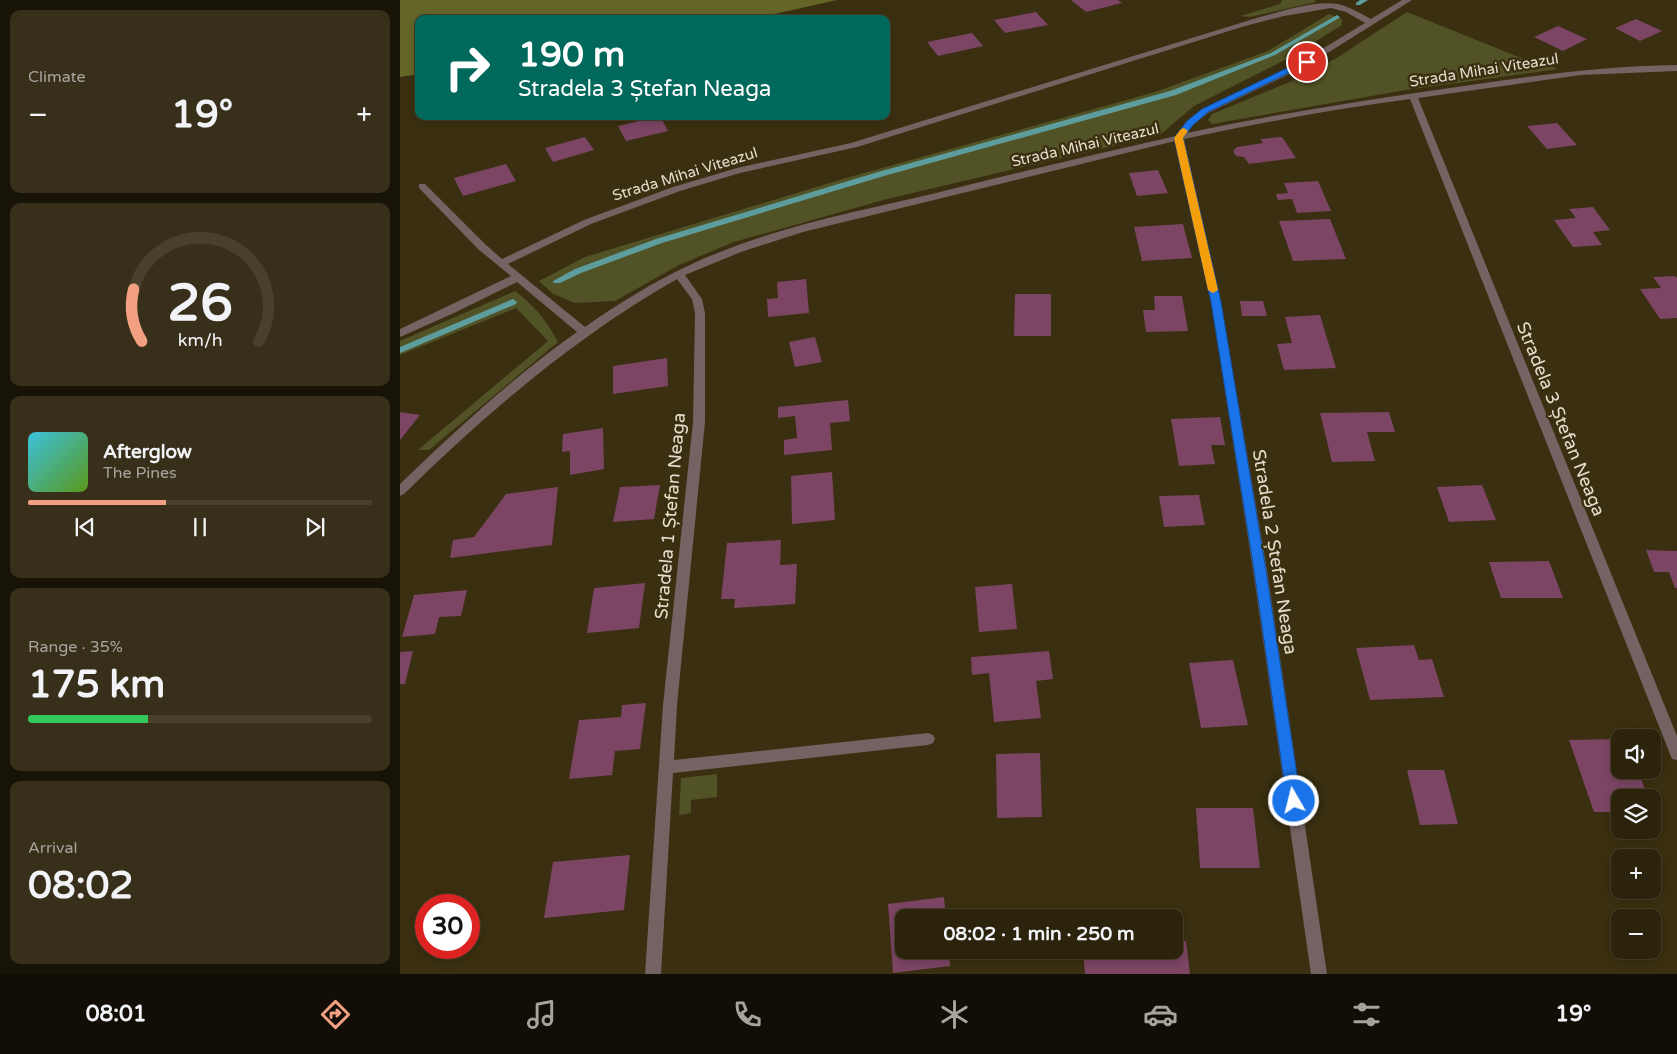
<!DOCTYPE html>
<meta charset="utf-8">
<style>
:root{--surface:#2c230c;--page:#382f1a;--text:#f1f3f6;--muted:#a6a49d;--line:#48402d;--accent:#f2a081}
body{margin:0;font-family:"Varela Round",sans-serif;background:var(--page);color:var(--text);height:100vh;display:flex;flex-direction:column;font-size:19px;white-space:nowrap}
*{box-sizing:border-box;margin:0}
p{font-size:16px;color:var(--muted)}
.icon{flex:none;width:28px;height:28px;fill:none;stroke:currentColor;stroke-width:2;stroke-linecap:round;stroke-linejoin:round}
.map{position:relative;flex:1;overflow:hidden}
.sheet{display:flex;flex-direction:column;gap:10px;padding:10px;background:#181307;width:400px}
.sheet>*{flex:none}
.top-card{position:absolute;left:15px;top:15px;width:475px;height:105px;border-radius:10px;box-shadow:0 2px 8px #0003,0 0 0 1px var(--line);background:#00695c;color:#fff;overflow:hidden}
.buttons{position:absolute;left:1211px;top:729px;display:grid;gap:10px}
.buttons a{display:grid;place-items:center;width:50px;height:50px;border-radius:10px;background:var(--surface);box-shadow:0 2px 8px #0003,0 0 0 1px var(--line);font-size:25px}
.speed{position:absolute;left:15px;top:894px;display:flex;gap:10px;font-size:25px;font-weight:700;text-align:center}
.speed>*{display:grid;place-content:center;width:65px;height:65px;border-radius:50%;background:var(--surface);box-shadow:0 2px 8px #0003,0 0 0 1px var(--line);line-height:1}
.speed .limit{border:8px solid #d22;background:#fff;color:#111}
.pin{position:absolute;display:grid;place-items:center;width:42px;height:42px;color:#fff;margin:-21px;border:2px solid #fff;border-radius:50%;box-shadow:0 1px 5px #0007}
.me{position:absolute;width:55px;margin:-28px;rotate:352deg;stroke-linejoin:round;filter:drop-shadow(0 0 4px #0008)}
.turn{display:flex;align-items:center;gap:18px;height:105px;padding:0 20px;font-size:22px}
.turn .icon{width:65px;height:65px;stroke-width:2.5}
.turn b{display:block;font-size:35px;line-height:42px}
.big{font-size:38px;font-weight:700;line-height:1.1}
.sheet .widget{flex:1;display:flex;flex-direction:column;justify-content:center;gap:8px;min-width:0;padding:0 18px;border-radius:10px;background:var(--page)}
.sheet .dial{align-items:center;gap:0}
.dial svg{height:130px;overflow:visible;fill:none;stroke:var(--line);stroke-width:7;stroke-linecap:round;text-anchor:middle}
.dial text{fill:var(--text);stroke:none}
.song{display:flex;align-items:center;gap:15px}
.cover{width:60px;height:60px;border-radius:8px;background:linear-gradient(135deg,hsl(190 70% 55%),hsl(90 70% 35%))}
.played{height:5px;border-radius:2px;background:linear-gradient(90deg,var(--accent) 40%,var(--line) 40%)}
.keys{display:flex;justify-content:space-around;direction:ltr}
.heat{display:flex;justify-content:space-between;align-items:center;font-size:28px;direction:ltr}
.charge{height:8px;border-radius:4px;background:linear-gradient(90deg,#34c759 35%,var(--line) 0)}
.trip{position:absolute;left:495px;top:909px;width:288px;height:50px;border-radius:10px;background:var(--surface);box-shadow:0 2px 8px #0003,0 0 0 1px var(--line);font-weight:700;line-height:50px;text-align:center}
.menu{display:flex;height:80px;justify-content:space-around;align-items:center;background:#120e05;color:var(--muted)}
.menu .icon{width:35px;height:35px}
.menu .active{color:var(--accent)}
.menu b{font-size:22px;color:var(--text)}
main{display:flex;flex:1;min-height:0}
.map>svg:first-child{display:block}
.green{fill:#515225}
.forest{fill:#646527}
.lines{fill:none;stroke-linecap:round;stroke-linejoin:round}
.stream{fill:#5d9d9d;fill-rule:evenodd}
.building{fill:#7b4563}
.minor{fill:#746362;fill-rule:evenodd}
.route{fill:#1a73e8;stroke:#114b97}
.slow{fill:#f59e0b}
.labels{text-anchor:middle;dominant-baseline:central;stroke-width:5;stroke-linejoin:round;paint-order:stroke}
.far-street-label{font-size:15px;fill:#e5decd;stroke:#3a2f10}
.street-label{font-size:18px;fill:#e5decd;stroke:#3a2f10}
</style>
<main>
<section class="sheet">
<div class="widget"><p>Climate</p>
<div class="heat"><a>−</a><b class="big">19°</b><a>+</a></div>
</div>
<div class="widget dial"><svg viewBox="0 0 100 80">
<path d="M14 69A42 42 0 1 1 86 69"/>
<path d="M14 69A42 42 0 0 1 9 37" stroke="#f2a081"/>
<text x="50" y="56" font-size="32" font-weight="700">26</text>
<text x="50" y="72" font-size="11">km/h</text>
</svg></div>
<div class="widget">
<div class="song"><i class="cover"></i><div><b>Afterglow</b><p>The Pines</p></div></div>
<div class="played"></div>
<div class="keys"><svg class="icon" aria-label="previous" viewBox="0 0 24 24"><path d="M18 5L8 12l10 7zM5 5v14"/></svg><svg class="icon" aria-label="pause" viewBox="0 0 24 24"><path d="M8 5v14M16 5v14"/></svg><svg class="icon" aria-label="next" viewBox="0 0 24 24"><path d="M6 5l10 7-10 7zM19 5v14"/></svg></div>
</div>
<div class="widget"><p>Range · 35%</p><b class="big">175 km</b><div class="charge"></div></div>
<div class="widget"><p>Arrival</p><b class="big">08:02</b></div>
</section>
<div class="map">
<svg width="1277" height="974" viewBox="0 0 1277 974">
<rect width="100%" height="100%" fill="#3a2f10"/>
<g class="green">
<path d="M882 0H915L916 2 850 17 840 16 880 4Z"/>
<path d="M1007 12 1141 66H1150L1158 69 1006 90 812 124 808 120 812 114 892 81 935 59Z"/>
<path d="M929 14 942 19V25L887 59 794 106 760 135 487 199 334 242 279 265 215 301 175 303 153 294 139 281 185 257 446 178 755 92 868 51Z"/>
<path d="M115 291C134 305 147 321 158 342L29 450H18L148 341 116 308 0 355V341Z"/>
<path d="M317 774V797L291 800V813L279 815 281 778Z"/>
</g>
<path class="forest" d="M0 0H437L352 19H19V74L0 77Z"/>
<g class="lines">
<g class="stream">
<path d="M960 0H968L960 5H956V3Z"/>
<path d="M937 15 940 17 939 18 875 55 776 95 484 176 262 243 181 273 160 283H154L153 281 175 269 256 239 478 172 770 91 871 53Z"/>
<path d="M113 299 117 302 116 304 0 353V347Z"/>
</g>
</g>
<g class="building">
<path d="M671 0H718L722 3 686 12Z"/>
<path d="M636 12 648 25 605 33 594 20Z"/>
<path d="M1236 19 1262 31 1240 41 1215 28Z"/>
<path d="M1158 26 1187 39 1163 51 1134 37Z"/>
<path d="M572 33 583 46 538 56 527 42Z"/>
<path d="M260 116 268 131 226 141 218 126Z"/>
<path d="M1157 123 1177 145 1147 149 1127 126Z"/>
<path d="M185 137 194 150 153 162 145 148Z"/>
<path d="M882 137 896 158 849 164 844 157 836 156 833 151 837 147 863 143 860 139Z"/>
<path d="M106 164 116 181 63 196 54 178Z"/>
<path d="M289 170 293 175 282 179 278 174Z"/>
<path d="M758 170 768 193 737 196 729 173Z"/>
<path d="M918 181 931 211 897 213 892 199 878 200 876 194 888 193 884 183Z"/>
<path d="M1193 207 1210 230 1193 232 1202 245 1173 247 1154 220 1176 218 1169 209Z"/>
<path d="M930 219 946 259 893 261 879 221Z"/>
<path d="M783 224 792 258 742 261 734 227Z"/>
<path d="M1275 276 1277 278V318L1260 319 1240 289 1261 288 1253 277Z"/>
<path d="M406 279 409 313 368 317 367 299 378 298 377 282Z"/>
<path d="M615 294H651V336H614Z"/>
<path d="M754 296H782L788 331 746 332 743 310H755Z"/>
<path d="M840 301H863L867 316H842Z"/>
<path d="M920 315 936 368 884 370 877 344 892 343 885 317Z"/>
<path d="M415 337 422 362 395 367 389 342Z"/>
<path d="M267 358 268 386 213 394V366Z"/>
<path d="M448 400 450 421 430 423 432 450 384 455V440L397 438 395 416 378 418V407Z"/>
<path d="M0 412 20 415 0 440Z"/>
<path d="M989 412 995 432H967L975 461 932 462 920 413Z"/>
<path d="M820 417 825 445H811L815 464 779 466 771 419Z"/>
<path d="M203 428 204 469 170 475V451L162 452 163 434Z"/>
<path d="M432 472 435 520 392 524 391 476Z"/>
<path d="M260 485 254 519 213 522 220 487Z"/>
<path d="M1082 485 1096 520 1049 522 1037 487Z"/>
<path d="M158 487 152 545 50 558 53 540 74 537 106 494Z"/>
<path d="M799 495 805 525 764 527 759 496Z"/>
<path d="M381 540 380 565 397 564 395 604 334 608 335 599H321L327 543Z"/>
<path d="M1246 550 1277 551V588H1275L1269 572H1254Z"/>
<path d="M1149 561 1163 598H1101L1089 562Z"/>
<path d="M245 583 239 628 187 633 194 588Z"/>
<path d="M612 584 617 629 579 632 575 587Z"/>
<path d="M67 590 61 616 39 617 35 634 2 637 14 595Z"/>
<path d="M1014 645 1019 660 1032 659 1044 697 970 700 956 648Z"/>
<path d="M13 651 5 684H0V652Z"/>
<path d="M649 651 653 679 636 681 641 718 594 722 589 673 572 675 571 657Z"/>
<path d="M833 660 848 725 801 728 789 663Z"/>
<path d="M246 703 240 749 215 751 212 775 169 779 179 720 221 717 222 705Z"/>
<path d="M1220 739V770H1238L1248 798H1220V812H1194L1169 740Z"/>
<path d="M640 753 642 817 597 818 596 754Z"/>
<path d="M1007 770H1044L1058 824 1020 825Z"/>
<path d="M796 808H853L860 868H800Z"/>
<path d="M230 855 224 910 144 918 153 862Z"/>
<path d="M544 897 546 918H504V950H549L550 966 493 973 488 904Z"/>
<path d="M774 941H786L790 974H685L683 950H774Z"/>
</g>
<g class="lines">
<path class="minor" d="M1002 0H1012L910 64 808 113 793 125 787 133C865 116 943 104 1022 92 1107 80 1190 66 1277 65V71L1181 75 1018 98 1277 736V760L1272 759 1270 754 1010 99C934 109 859 123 784 139L821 302 867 570 927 974H911L853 570 811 302 775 141 403 232 341 252 285 275 302 299 305 313V422L277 705 274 760 528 733 533 735 535 739 533 743 528 745 273 773 261 974H245L263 705 293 422 295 313 292 299 277 279C175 337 88 412 4 494L0 496V484C56 430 113 377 177 332L117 282 54 313 0 337V329L111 276 78 249 19 188V184H25L86 245 102 259 184 220 273 187 337 168 451 143 860 17C882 11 916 0 938 4 950 7 960 13 971 19ZM931 8 946 12 965 23 904 60 802 109 787 121 776 136C696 154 616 173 536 193 455 212 369 228 292 264 255 281 219 303 185 327L108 264 191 224 280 191 340 173 457 147 845 26 884 16Z"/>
</g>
<path class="route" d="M904 60 911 62 808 112 793 125 783 138 821 302 866 570 901 801 899 805 894 807 889 805 887 801 854 570 811 302 774 138 787 121 802 109Z"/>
<path class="slow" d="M784 128 788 131 783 138 818 290 813 293 808 290 774 138 781 129Z"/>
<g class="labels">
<g class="far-street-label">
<text transform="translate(1084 70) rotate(-9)">Strada Mihai Viteazul</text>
<text transform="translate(685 145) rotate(-13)">Strada Mihai Viteazul</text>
<text transform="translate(285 174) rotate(-17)">Strada Mihai Viteazul</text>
</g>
<g class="street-label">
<text transform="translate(1161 419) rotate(68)">Stradela 3 Ștefan Neaga</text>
<text transform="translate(270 516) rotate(-85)">Stradela 1 Ștefan Neaga</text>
<text transform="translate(875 552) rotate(81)">Stradela 2 Ștefan Neaga</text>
</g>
</g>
</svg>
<div class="buttons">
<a><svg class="icon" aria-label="sound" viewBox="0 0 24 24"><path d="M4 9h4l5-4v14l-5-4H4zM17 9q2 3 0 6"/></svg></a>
<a><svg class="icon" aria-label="layers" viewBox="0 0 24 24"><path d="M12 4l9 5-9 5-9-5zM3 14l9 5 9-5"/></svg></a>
<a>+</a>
<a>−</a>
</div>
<div class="speed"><div class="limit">30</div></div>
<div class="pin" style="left:907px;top:62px;background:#d93025"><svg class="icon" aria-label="arrive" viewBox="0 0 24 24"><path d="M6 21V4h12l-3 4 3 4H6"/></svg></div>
<svg class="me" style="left:894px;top:801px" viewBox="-20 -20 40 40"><circle r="17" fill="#1a73e8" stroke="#fff" stroke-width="3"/><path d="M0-11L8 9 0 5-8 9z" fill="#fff"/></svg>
<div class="trip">08:02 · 1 min · 250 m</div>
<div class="top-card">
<div class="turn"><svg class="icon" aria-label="right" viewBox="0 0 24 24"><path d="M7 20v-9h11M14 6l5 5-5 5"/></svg><div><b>190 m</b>Stradela 3 Ștefan Neaga</div></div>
</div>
</div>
</main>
<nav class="menu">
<b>08:01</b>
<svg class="icon active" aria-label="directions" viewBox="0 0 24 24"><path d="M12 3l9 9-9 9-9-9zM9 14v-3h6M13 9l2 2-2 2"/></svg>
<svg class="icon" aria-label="music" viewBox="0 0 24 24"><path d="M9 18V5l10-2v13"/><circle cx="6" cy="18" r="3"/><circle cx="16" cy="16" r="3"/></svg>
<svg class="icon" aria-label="phone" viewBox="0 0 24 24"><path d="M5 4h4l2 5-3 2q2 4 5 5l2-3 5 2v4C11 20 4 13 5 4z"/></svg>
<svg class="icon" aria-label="climate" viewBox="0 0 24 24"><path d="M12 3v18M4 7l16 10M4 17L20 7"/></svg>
<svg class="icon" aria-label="car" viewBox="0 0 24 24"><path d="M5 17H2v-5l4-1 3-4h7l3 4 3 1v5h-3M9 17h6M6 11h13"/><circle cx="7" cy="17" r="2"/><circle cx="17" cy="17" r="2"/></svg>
<svg class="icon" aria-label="filters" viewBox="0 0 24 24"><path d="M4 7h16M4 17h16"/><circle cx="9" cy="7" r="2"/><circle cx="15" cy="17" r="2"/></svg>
<b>19°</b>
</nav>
